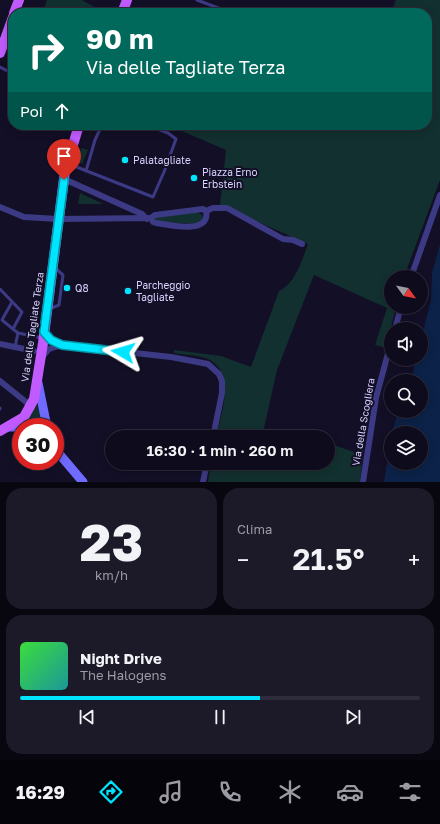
<!DOCTYPE html>
<html lang="it">
<meta charset="utf-8">
<style>
:root{--surface:#0e0b1c;--page:#1c1929;--text:#f1f3f6;--muted:#9b9ba3;--line:#2e2b3b;--accent:#00e5ff}
body{margin:0;font-family:"Golos Text",sans-serif;background:var(--page);color:var(--text);height:100vh;display:flex;flex-direction:column;font-size:15px;white-space:nowrap}
*{box-sizing:border-box;margin:0}
p{font-size:13px;color:var(--muted)}
.icon{flex:none;width:22px;height:22px;fill:none;stroke:currentColor;stroke-width:2;stroke-linecap:round;stroke-linejoin:round}
.map{position:relative;height:482px;overflow:hidden}
.panel{display:flex;flex-direction:column;gap:6px;padding:6px;background:#08060f;flex:1}
.panel>*{flex:none}
.banner{position:absolute;left:8px;top:8px;width:424px;height:122px;border-radius:16px;box-shadow:0 2px 10px #0003,0 0 0 1px var(--line);background:#00695c;color:#fff;overflow:hidden}
.needle{width:26px;rotate:123deg}
.tools{position:absolute;left:384px;top:270px;display:grid;gap:8px}
.tools a{display:grid;place-items:center;width:44px;height:44px;border-radius:50%;background:var(--surface);box-shadow:0 2px 10px #0003,0 0 0 1px var(--line);font-size:20px}
.speed{position:absolute;left:12px;top:418px;display:flex;gap:8px;font-size:20px;font-weight:700;text-align:center}
.speed>*{display:grid;place-content:center;width:52px;height:52px;border-radius:50%;background:var(--surface);box-shadow:0 2px 10px #0003,0 0 0 1px var(--line);line-height:1}
.speed .limit{border:6px solid #d22;background:#fff;color:#111}
.pin{position:absolute;display:grid;place-items:center;width:34px;height:34px;color:#fff;margin:-41px -17px;border-radius:50% 50% 50% 0;rotate:-45deg;box-shadow:0 0 4px #0007}
.pin .icon{rotate:45deg}
.me{position:absolute;width:44px;margin:-22px;rotate:277deg;stroke-linejoin:round;filter:drop-shadow(0 0 3px #0008)}
.turn{display:flex;align-items:center;gap:14px;height:84px;padding:0 12px;font-size:18px}
.turn .icon{width:52px;height:52px;stroke-width:2.5}
.turn b{display:block;font-size:28px;line-height:34px}
.then{display:flex;align-items:center;height:38px;padding:0 12px;background:#0003;gap:8px;font-size:15px}
.big{font-size:30px;font-weight:600;line-height:1.1}
.panel .tile{flex:1;display:flex;flex-direction:column;justify-content:center;gap:6px;min-width:0;padding:0 14px;border-radius:16px;background:var(--page)}
.panel .dial{align-items:center;gap:0}
.dial b{font-size:52px;line-height:1}
.song{display:flex;align-items:center;gap:12px}
.cover{width:48px;height:48px;border-radius:6px;background:linear-gradient(135deg,hsl(120 70% 55%),hsl(180 70% 35%))}
.played{height:4px;border-radius:2px;background:linear-gradient(90deg,var(--accent) 60%,var(--line) 60%)}
.keys{display:flex;justify-content:space-around;direction:ltr}
.heat{display:flex;justify-content:space-between;align-items:center;font-size:22px;direction:ltr}
.panel .tiles{flex:1;display:grid;gap:6px;grid-template-columns:1fr 1fr}
.tile:last-child{grid-column:span 2}
.trip{position:absolute;left:105px;top:430px;width:230px;height:40px;border-radius:20px;background:var(--surface);box-shadow:0 2px 10px #0003,0 0 0 1px var(--line);font-weight:600;line-height:40px;text-align:center}
.tab-bar{display:flex;height:64px;justify-content:space-around;align-items:center;background:#06040b;color:var(--muted)}
.tab-bar .icon{width:28px;height:28px}
.tab-bar .active{color:var(--accent)}
.tab-bar b{font-size:18px;color:var(--text)}
.map>svg:first-child{display:block}
.green{fill:#12302f}
.water{fill:#0c2248}
.lines{fill:none;stroke-linecap:round;stroke-linejoin:round}
.lane{stroke:#3d3a85;stroke-width:3}
.street{stroke:#3d3a85;stroke-width:6}
.secondary{stroke:#6f6bff;stroke-width:9}
.primary{stroke:#c25bff;stroke-width:10}
.route-casing{stroke:#0095a6;stroke-width:10}
.route{stroke:#00e5ff;stroke-width:7}
.poi-dot{fill:#00e5ff;stroke:#130f26;stroke-width:1.5}
.labels{text-anchor:middle;dominant-baseline:central;stroke-width:4;stroke-linejoin:round;paint-order:stroke}
.poi-label{font-size:10px;fill:#d9d4ff;stroke:#130f26;text-anchor:start}
.street-label{font-size:10px;fill:#d9d4ff;stroke:#130f26}
</style>
<div class="map">
<svg width="440" height="482" viewBox="0 0 440 482">
<rect width="100%" height="100%" fill="#130f26"/>
<g class="green">
<path d="M47 0H82L105 13H42Z"/>
<path d="M396 0H440V180L404 277H391V307H396L386 348 375 345 387 308 314 275 277 370 262 437H216C221 414 237 373 208 359 199 355 184 355 174 353V350L221 356 251 367 279 291C295 284 302 260 308 244L256 221 226 205H220L226 150 168 125H427V13H391Z"/>
<path d="M81 148 88 150 82 164 77 162Z"/>
<path d="M80 193 103 204H78Z"/>
<path d="M197 212 202 215 203 219 199 224 157 222 155 220 156 217Z"/>
<path d="M37 404 44 427 23 424Z"/>
<path d="M328 443 354 452 364 446 360 482H208L211 463H257V466L281 469 289 463H328Z"/>
</g>
<path class="water" d="M440 244V482H384L391 439V463H421V433H392L398 411H421V381H411L416 359H421L424 328 431 300 432 273Z"/>
<g class="lines">
<g class="lane">
<path d="M197 0 232 13"/>
<path d="M0 67 13 74"/>
<path d="M69 164 153 197 164 172 176 139 168 133 147 125"/>
<path d="M86 171 95 140 102 125"/>
<path d="M0 289 22 312 13 329 18 333 42 338"/>
<path d="M12 302 2 320 13 329"/>
<path d="M49 309 59 305 63 275 55 268"/>
<path d="M15 347 18 333"/>
<path d="M0 409V408"/>
</g>
<g class="street">
<path d="M64 179 142 214 147 219"/>
<path d="M0 207 24 217 58 219 151 218 153 222 156 223C169 225 211 235 206 211"/>
<path d="M151 218 155 215 203 209 206 211 213 208H227L283 239 293 240 302 244"/>
<path d="M411 277 440 195"/>
<path d="M395 329 401 307"/>
<path d="M44 332 51 340 62 345 171 357 208 364 219 374 222 381V393L213 437"/>
<path d="M0 344 34 351"/>
<path d="M42 357 49 349 62 345"/>
<path d="M0 381 31 406"/>
<path d="M203 482 207 463"/>
<path d="M363 482 376 398 391 342"/>
</g>
<g class="secondary">
<path d="M38 383 47 427"/>
<path d="M9 427H27"/>
<path d="M55 449 83 482"/>
</g>
<g class="primary">
<path d="M14 13 19 0"/>
<path d="M122 13 127 0"/>
<path d="M0 53 13 17"/>
<path d="M0 431 24 417 34 399 43 343 65 171 79 125"/>
</g>
</g>
<g class="lines">
<g class="route-casing">
<path id="route" d="M64 180 44 332 51 340 62 345 123 352"/>
</g>
<use href="#route" class="route"/>
</g>
<g class="poi-dot">
<circle cx="125" cy="160" r="4"/>
<circle cx="194" cy="178" r="4"/>
<circle cx="67" cy="288" r="4"/>
<circle cx="128" cy="291" r="4"/>
</g>
<g class="labels">
<g class="poi-label">
<text x="133" y="160">Palatagliate</text>
<text x="202" y="172">Piazza Erno<tspan x="202" dy="12">Erbstein</tspan></text>
<text x="136" y="285">Parcheggio<tspan x="136" dy="12">Tagliate</tspan></text>
<text x="75" y="288">Q8</text>
</g>
<g class="street-label">
<text transform="translate(32 327) rotate(-82)">Via delle Tagliate Terza</text>
<text transform="translate(363 422) rotate(-80)">Via della Scogliera</text>
</g>
</g>
</svg>
<div class="tools">
<a><svg class="needle" viewBox="-14 -14 28 28"><path d="M0-13l5 13h-10z" fill="#e53935"/><path d="M0 13l5-13h-10z" fill="#9b9ba3"/></svg></a>
<a><svg class="icon" aria-label="sound" viewBox="0 0 24 24"><path d="M4 9h4l5-4v14l-5-4H4zM17 9q2 3 0 6"/></svg></a>
<a><svg class="icon" aria-label="search" viewBox="0 0 24 24"><circle cx="10" cy="10" r="6"/><path d="M15 15l6 6"/></svg></a>
<a><svg class="icon" aria-label="layers" viewBox="0 0 24 24"><path d="M12 4l9 5-9 5-9-5zM3 14l9 5 9-5"/></svg></a>
</div>
<div class="speed"><div class="limit">30</div></div>
<div class="pin" style="left:64px;top:180px;background:#d93025"><svg class="icon" aria-label="arrive" viewBox="0 0 24 24"><path d="M6 21V4h12l-3 4 3 4H6"/></svg></div>
<svg class="me" style="left:123px;top:352px" viewBox="-20 -20 40 40"><path d="M0-17L14 15 0 8-14 15z" fill="#00e5ff" stroke="#fff" stroke-width="4"/></svg>
<div class="trip">16:30 · 1 min · 260 m</div>
<div class="banner">
<div class="turn"><svg class="icon" aria-label="right" viewBox="0 0 24 24"><path d="M7 20v-9h11M14 6l5 5-5 5"/></svg><div><b>90 m</b>Via delle Tagliate Terza</div></div>
<div class="then">Poi<svg class="icon" aria-label="ahead" viewBox="0 0 24 24"><path d="M12 20V5M6 11l6-6 6 6"/></svg></div>
</div>
</div>
<section class="panel">
<div class="tiles">
<div class="tile dial"><b>23</b><p>km/h</p></div>
<div class="tile"><p>Clima</p>
<div class="heat"><a>−</a><b class="big">21.5°</b><a>+</a></div>
</div>
<div class="tile">
<div class="song"><i class="cover"></i><div><b>Night Drive</b><p>The Halogens</p></div></div>
<div class="played"></div>
<div class="keys"><svg class="icon" aria-label="previous" viewBox="0 0 24 24"><path d="M18 5L8 12l10 7zM5 5v14"/></svg><svg class="icon" aria-label="pause" viewBox="0 0 24 24"><path d="M8 5v14M16 5v14"/></svg><svg class="icon" aria-label="next" viewBox="0 0 24 24"><path d="M6 5l10 7-10 7zM19 5v14"/></svg></div>
</div>
</div>
</section>
<nav class="tab-bar">
<b>16:29</b>
<svg class="icon active" aria-label="directions" viewBox="0 0 24 24"><path d="M12 3l9 9-9 9-9-9zM9 14v-3h6M13 9l2 2-2 2"/></svg>
<svg class="icon" aria-label="music" viewBox="0 0 24 24"><path d="M9 18V5l10-2v13"/><circle cx="6" cy="18" r="3"/><circle cx="16" cy="16" r="3"/></svg>
<svg class="icon" aria-label="phone" viewBox="0 0 24 24"><path d="M5 4h4l2 5-3 2q2 4 5 5l2-3 5 2v4C11 20 4 13 5 4z"/></svg>
<svg class="icon" aria-label="climate" viewBox="0 0 24 24"><path d="M12 3v18M4 7l16 10M4 17L20 7"/></svg>
<svg class="icon" aria-label="car" viewBox="0 0 24 24"><path d="M5 17H2v-5l4-1 3-4h7l3 4 3 1v5h-3M9 17h6M6 11h13"/><circle cx="7" cy="17" r="2"/><circle cx="17" cy="17" r="2"/></svg>
<svg class="icon" aria-label="filters" viewBox="0 0 24 24"><path d="M4 7h16M4 17h16"/><circle cx="9" cy="7" r="2"/><circle cx="15" cy="17" r="2"/></svg>
</nav>
